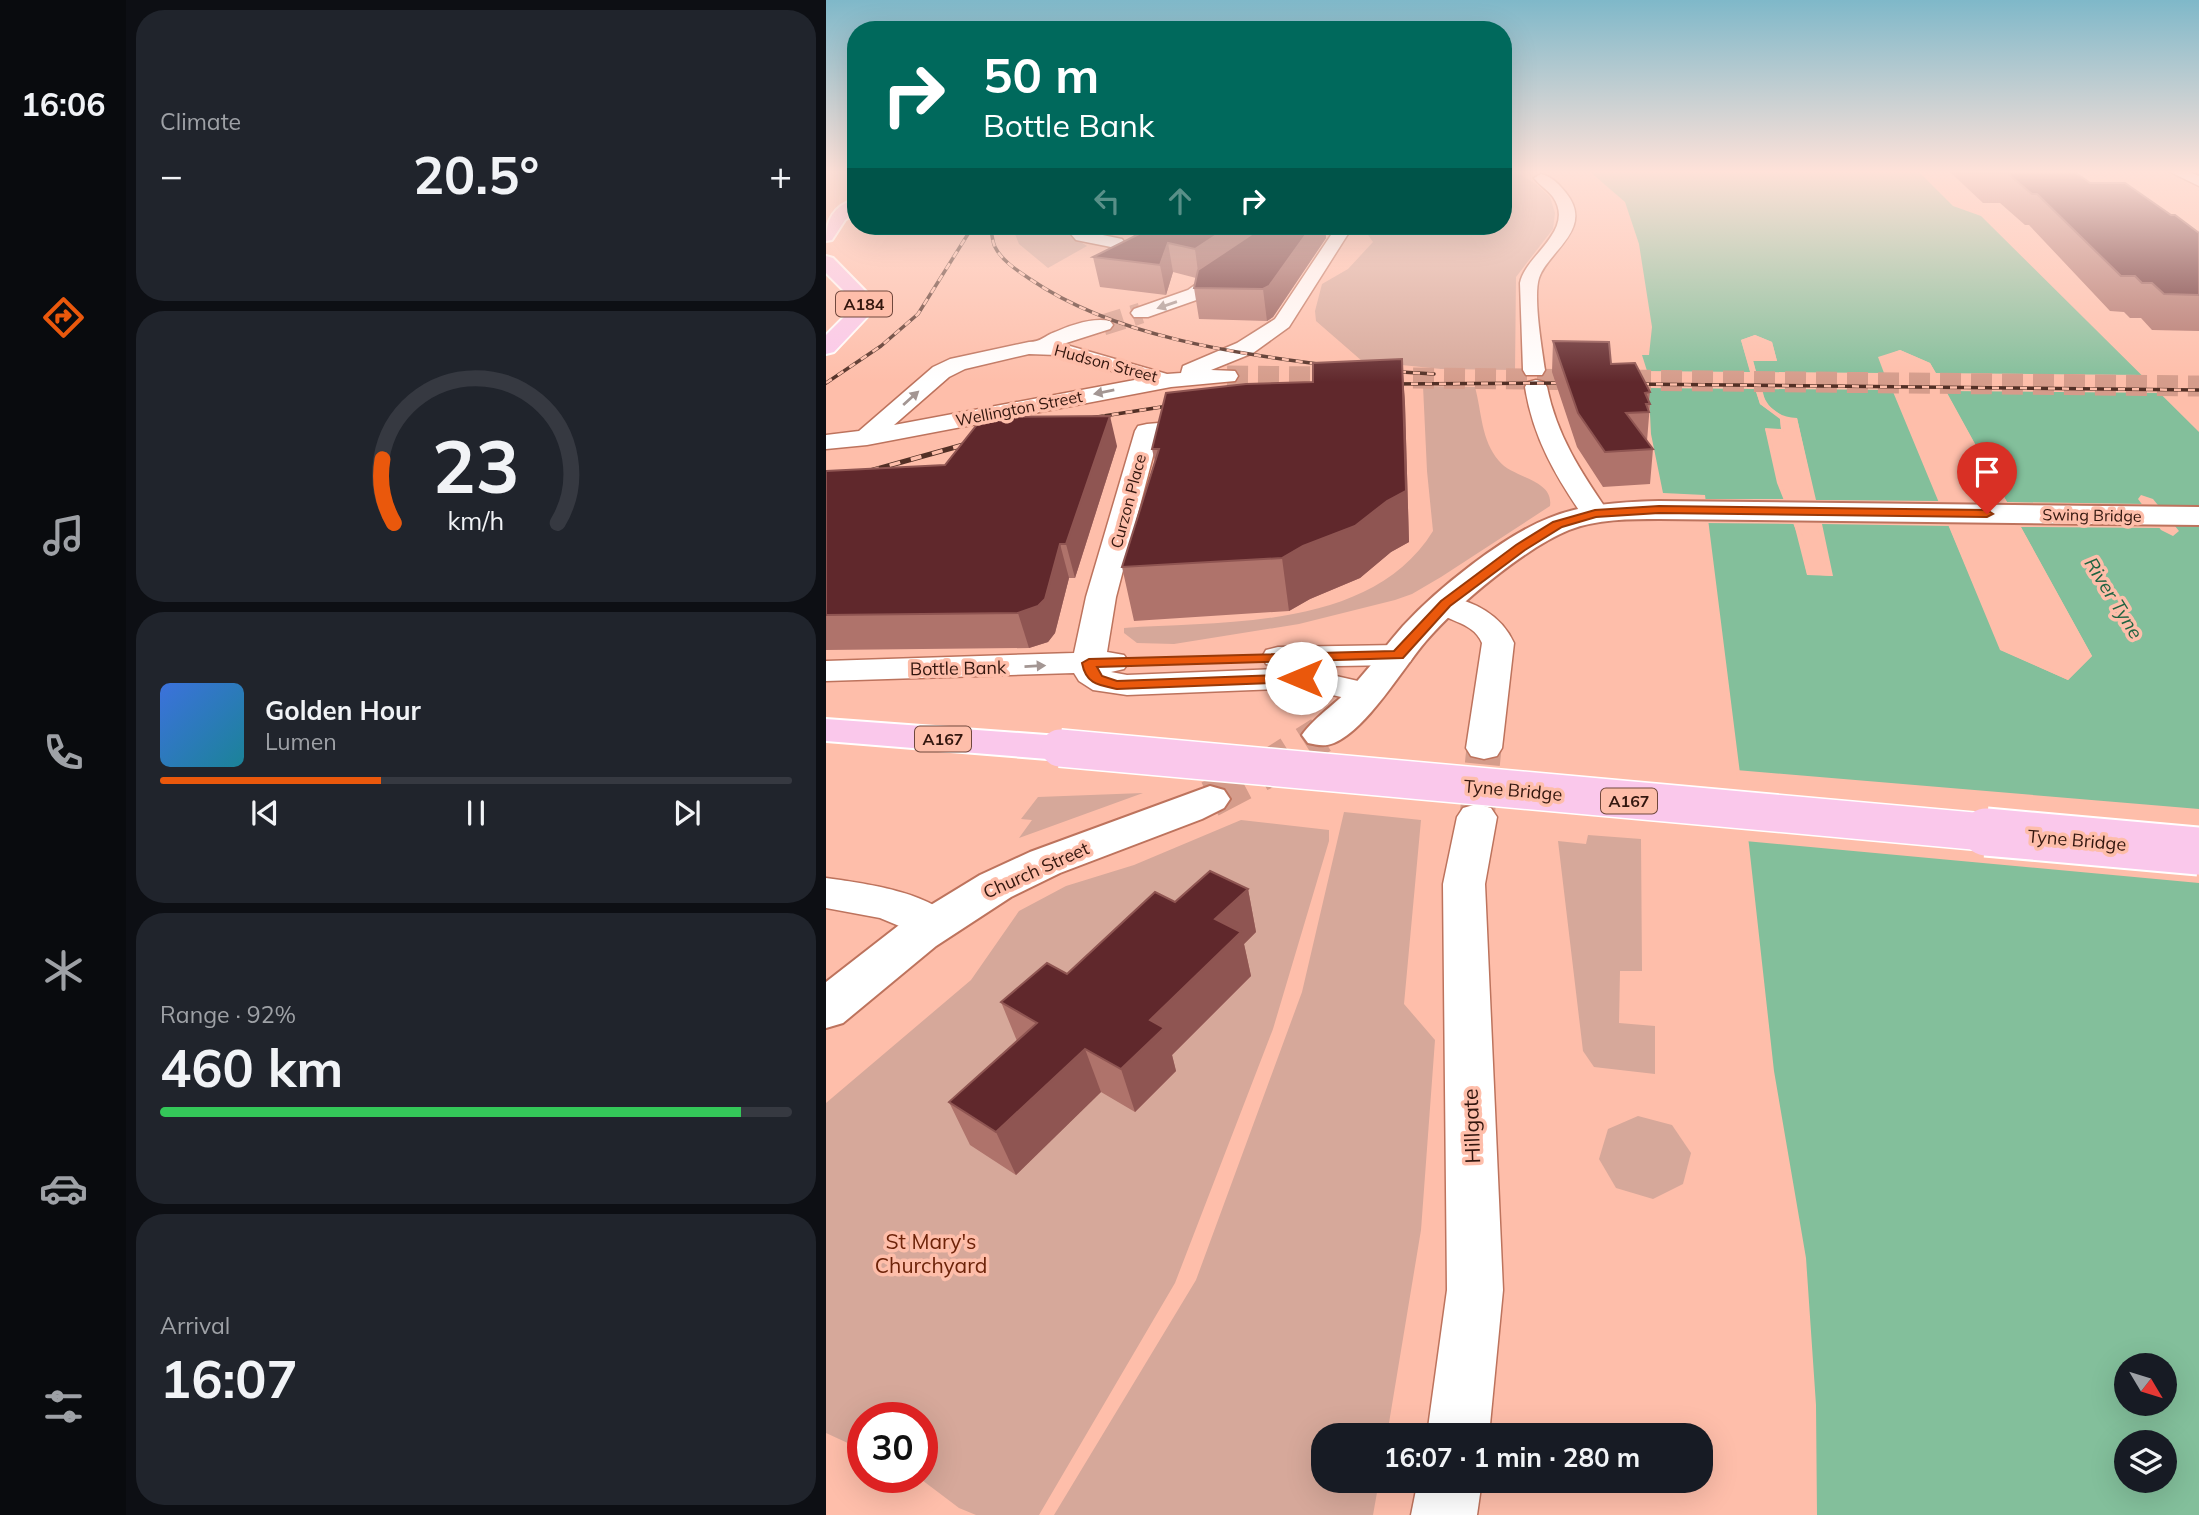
<!DOCTYPE html>
<meta charset="utf-8">
<style>
:root{--surface:#171b24;--page:#20242c;--text:#f1f3f6;--muted:#9ea1a6;--line:#363941;--accent:#ea580c}
body{margin:0;font-family:Mulish,sans-serif;background:var(--page);color:var(--text);height:100vh;display:flex;flex-direction:column;font-size:26px;white-space:nowrap}
*{box-sizing:border-box;margin:0}
p{font-size:23px;color:var(--muted)}
.icon{flex:none;width:38px;height:38px;fill:none;stroke:currentColor;stroke-width:2;stroke-linecap:round;stroke-linejoin:round}
.map{position:relative;flex:1;overflow:hidden}
.details{display:flex;flex-direction:column;gap:10px;padding:10px;background:#0d0f14;width:700px}
.details>*{flex:none}
.guide{position:absolute;left:21px;top:21px;width:665px;height:214px;border-radius:28px;box-shadow:0 7px 28px #0002;background:#00695c;color:#fff;overflow:hidden}
.needle{width:46px;rotate:128deg}
.controls{position:absolute;left:1288px;top:1353px;display:grid;gap:14px}
.controls a{display:grid;place-items:center;width:63px;height:63px;border-radius:50%;background:var(--surface);box-shadow:0 7px 28px #0002;font-size:35px}
.speed{position:absolute;left:21px;top:1402px;display:flex;gap:14px;font-size:35px;font-weight:700;text-align:center}
.speed>*{display:grid;place-content:center;width:91px;height:91px;border-radius:50%;background:var(--surface);box-shadow:0 7px 28px #0002;line-height:1}
.speed .limit{border:10px solid #d22;background:#fff;color:#111}
.pin{position:absolute;display:grid;place-items:center;width:60px;height:60px;color:#fff;margin:-72px -30px;border-radius:50% 50% 50% 0;rotate:-45deg;box-shadow:0 0 7px #0007}
.pin .icon{rotate:45deg}
.me{position:absolute;width:77px;margin:-38px;rotate:270deg;stroke-linejoin:round;filter:drop-shadow(0 0 5px #0008)}
.turn{display:flex;align-items:center;gap:24px;height:147px;padding:0 21px;font-size:32px}
.turn .icon{width:91px;height:91px;stroke-width:2.5}
.turn b{display:block;font-size:49px;line-height:60px}
.lanes{display:flex;align-items:center;height:66px;padding:0 21px;background:#0003;justify-content:center;gap:35px;direction:ltr}
.lanes .off{opacity:.35}
.big{font-size:52px;font-weight:700;line-height:1.1}
.details .card{flex:1;display:flex;flex-direction:column;justify-content:center;gap:10px;min-width:0;padding:0 24px;border-radius:28px;background:var(--page)}
.details .dial{align-items:center;gap:0}
.dial svg{height:182px;overflow:visible;fill:none;stroke:var(--line);stroke-width:7;stroke-linecap:round;text-anchor:middle}
.dial text{fill:var(--text);stroke:none}
.song{display:flex;align-items:center;gap:21px}
.cover{width:84px;height:84px;border-radius:10px;background:linear-gradient(135deg,hsl(220 70% 55%),hsl(190 70% 35%))}
.played{height:7px;border-radius:4px;background:linear-gradient(90deg,var(--accent) 35%,var(--line) 35%)}
.keys{display:flex;justify-content:space-around;direction:ltr}
.heat{display:flex;justify-content:space-between;align-items:center;font-size:38px;direction:ltr}
.charge{height:10px;border-radius:5px;background:linear-gradient(90deg,#34c759 92%,var(--line) 0)}
.trip{position:absolute;left:485px;top:1423px;width:402px;height:70px;border-radius:28px;background:var(--surface);box-shadow:0 7px 28px #0002;font-weight:700;line-height:70px;text-align:center}
main{display:flex;flex:1;min-height:0}
.tab-bar{display:flex;flex-direction:column;width:126px;justify-content:space-around;align-items:center;background:#090b0e;color:var(--muted)}
.tab-bar .icon{width:49px;height:49px}
.tab-bar .current{color:var(--accent)}
.tab-bar b{font-size:32px;color:var(--text)}
.map>svg:first-child{display:block}
.green{fill:#d6a89a}
.water{fill:#83bf9b;fill-rule:evenodd}
.pier{fill:#febeaa;fill-rule:evenodd}
.lines{fill:none;stroke-linecap:round;stroke-linejoin:round}
.minor-tunnel-far1{stroke:#d59c8b;stroke-width:21;stroke-dasharray:21 10;stroke-linecap:butt}
.minor-tunnel{stroke:#d59c8b;stroke-width:35;stroke-dasharray:35 18;stroke-linecap:butt}
.tertiary-tunnel{stroke:#d59c8b;stroke-width:37;stroke-dasharray:37 18;stroke-linecap:butt}
.minor-casing{stroke:#bd735d;stroke-width:3}
.tertiary-casing{stroke:#bd735d;stroke-width:4}
.trunk-casing{stroke:#fff;stroke-width:4}
.minor{fill:#fff;fill-rule:evenodd}
.tertiary{fill:#fff;fill-rule:evenodd}
.trunk{fill:#fac8eb;fill-rule:evenodd}
.rail-far1-casing{stroke:#533026;stroke-width:3.5}
.rail-casing{stroke:#533026;stroke-width:5}
.rail-far1{stroke:#febeaa;stroke-width:2.5;stroke-dasharray:7;stroke-linecap:butt}
.rail{stroke:#febeaa;stroke-width:3.5;stroke-dasharray:11;stroke-linecap:butt}
.trunk-bridge-far1-casing{stroke:#fff;stroke-width:40;stroke-linecap:butt}
.trunk-bridge-casing{stroke:#fff;stroke-width:51;stroke-linecap:butt}
.trunk-bridge-far1{stroke:#fac8eb;stroke-width:37}
.trunk-bridge{stroke:#fac8eb;stroke-width:47}
.wall{fill:#af736b}
.shaded-wall{fill:#8f5552}
.building{fill:#60282c;stroke:#8f5552;stroke-width:2}
.oneway{fill:#a39693}
.route{fill:#ea580c;stroke:#983908;stroke-width:2}
.labels{text-anchor:middle;dominant-baseline:central;stroke-width:7;stroke-linejoin:round;paint-order:stroke}
.shield{fill:#febeaa;stroke:#70483d;stroke-width:2}
.shield-label{font-size:16px;font-weight:bold;fill:#33160e}
.far-street-label{font-size:16px;fill:#33160e;stroke:#febeaa}
.street-label{font-size:18px;fill:#33160e;stroke:#febeaa}
.water-label{font-size:19px;font-style:italic;fill:#1f6341;stroke:#febeaa}
.near-street-label{font-size:21px;fill:#33160e;stroke:#febeaa}
.near-park-label{font-size:21px;fill:#6d2309;stroke:#febeaa}
</style>
<main>
<nav class="tab-bar">
<b>16:06</b>
<svg class="icon current" aria-label="directions" viewBox="0 0 24 24"><path d="M12 3l9 9-9 9-9-9zM9 14v-3h6M13 9l2 2-2 2"/></svg>
<svg class="icon" aria-label="music" viewBox="0 0 24 24"><path d="M9 18V5l10-2v13"/><circle cx="6" cy="18" r="3"/><circle cx="16" cy="16" r="3"/></svg>
<svg class="icon" aria-label="phone" viewBox="0 0 24 24"><path d="M5 4h4l2 5-3 2q2 4 5 5l2-3 5 2v4C11 20 4 13 5 4z"/></svg>
<svg class="icon" aria-label="climate" viewBox="0 0 24 24"><path d="M12 3v18M4 7l16 10M4 17L20 7"/></svg>
<svg class="icon" aria-label="car" viewBox="0 0 24 24"><path d="M5 17H2v-5l4-1 3-4h7l3 4 3 1v5h-3M9 17h6M6 11h13"/><circle cx="7" cy="17" r="2"/><circle cx="17" cy="17" r="2"/></svg>
<svg class="icon" aria-label="filters" viewBox="0 0 24 24"><path d="M4 7h16M4 17h16"/><circle cx="9" cy="7" r="2"/><circle cx="15" cy="17" r="2"/></svg>
</nav>
<section class="details">
<div class="card"><p>Climate</p>
<div class="heat"><a>−</a><b class="big">20.5°</b><a>+</a></div>
</div>
<div class="card dial"><svg viewBox="0 0 100 80">
<path d="M14 69A42 42 0 1 1 86 69"/>
<path d="M14 69A42 42 0 0 1 9 41" stroke="#ea580c"/>
<text x="50" y="56" font-size="32" font-weight="700">23</text>
<text x="50" y="72" font-size="11">km/h</text>
</svg></div>
<div class="card">
<div class="song"><i class="cover"></i><div><b>Golden Hour</b><p>Lumen</p></div></div>
<div class="played"></div>
<div class="keys"><svg class="icon" aria-label="previous" viewBox="0 0 24 24"><path d="M18 5L8 12l10 7zM5 5v14"/></svg><svg class="icon" aria-label="pause" viewBox="0 0 24 24"><path d="M8 5v14M16 5v14"/></svg><svg class="icon" aria-label="next" viewBox="0 0 24 24"><path d="M6 5l10 7-10 7zM19 5v14"/></svg></div>
</div>
<div class="card"><p>Range · 92%</p><b class="big">460 km</b><div class="charge"></div></div>
<div class="card"><p>Arrival</p><b class="big">16:07</b></div>
</section>
<div class="map">
<svg width="1373" height="1515" viewBox="0 0 1373 1515">
<rect width="100%" height="100%" fill="#febeaa"/>
<g class="green">
<path d="M677 170H687L710 184 724 197 729 213 727 229 690 277 689 370 615 369 536 361 490 321 489 311 496 284 522 269 547 242 536 226H677Z"/>
<path d="M238 231 261 246 222 268 193 244 189 234Z"/>
<path d="M597 386 649 387C656 413 655 440 673 461 686 478 728 479 724 506L615 577 586 594 569 600 473 624 348 644 311 643 298 633V628C399 621 546 630 607 531L601 471Z"/>
<path d="M317 793 193 838 206 820 195 819 212 797Z"/>
<path d="M518 812 595 820 578 1004 609 1040 595 1230 561 1435H497V1480L553 1481 547 1515H228L370 1280 476 992Z"/>
<path d="M415 820 503 830V841L447 1029 349 1283 213 1515H150L133 1508 92 1477H96V1418H37V1450L0 1433V1103L145 980 193 911 240 886 308 865Z"/>
<path d="M762 835 815 839 816 971H794L793 1023 829 1026V1074L768 1067 757 1051 732 841 760 844Z"/>
<path d="M812 1116 846 1125 865 1153 857 1184 827 1199 790 1188 773 1159 782 1129Z"/>
</g>
<path class="water" d="M762 170H1091L1127 206 1155 216 1373 432V1515H991L990 1405 980 1258 948 1071 923 845 879 495 837 493 825 434 822 374 816 355H823L826 327 813 244 799 202ZM929 335 946 342 951 361 927 360C935 388 936 416 971 418L1006 576 981 574 973 538 951 483 939 429H955L954 418 934 404 915 340ZM1074 350 1104 363 1266 656 1242 680 1174 650 1053 358ZM1315 495 1327 499 1353 531 1347 536 1335 530 1312 499ZM1300 1365H1339V1404H1300ZM1300 1442H1339V1480H1300Z"/>
<g class="pier">
<path d="M929 335 946 342 951 361H927L930 372H939L935 373 938 386H949L945 374 939 372 1058 373 1052 357 1074 350 1104 363 1110 373 1321 375 1339 393 1120 391 1181 502 1320 504 1339 528 1195 527 1266 656 1242 680 1175 650 1123 526 996 524 1007 576 981 575 968 524 879 523 876 499H958L939 428 955 429 954 419 934 404 929 389 820 388 818 371 924 372 915 340ZM1073 354 1102 366 1262 655 1241 676 1177 648 1057 359ZM936 389 1067 390 1113 501 990 500 971 418H959L940 404ZM958 421 968 422 1002 573 984 571 977 537 955 482 943 432H957Z"/>
<path d="M910 770 1373 809V883L919 841Z"/>
</g>
<g class="lines">
<g class="minor-tunnel-far1">
<path d="M277 325 315 313"/>
<path d="M401 376 1373 386"/>
</g>
<path class="minor-tunnel" d="M651 817 658 748"/>
<path class="tertiary-tunnel" d="M384 799 436 772 495 735"/>
<g class="minor-casing">
<g id="minor">
<path d="M1340 170H1358L1373 176V186Z"/>
<path d="M715 174C725 176 734 185 740 193 769 229 722 251 713 278 707 297 716 349 719 370L716 375H700L697 370 694 283C699 255 750 231 727 197 722 190 713 185 708 178Z"/>
<path d="M238 226H255L262 232 296 239 299 243 290 248 250 240Z"/>
<path d="M387 226 435 228 447 241 440 252 376 298 322 317H308L305 313 308 309 362 290 429 242 424 236 389 230Z"/>
<path d="M511 226H527L463 327 427 353 385 370 409 371 412 376 409 381 345 387 41 445 0 449V435L33 431 107 367 124 359 203 342C215 342 218 336 229 332 244 325 268 317 284 321L287 325 284 329 237 344 341 374 355 373 357 366 411 343 449 319ZM203 354 231 355 314 379 68 425 123 377 139 369Z"/>
<path d="M710 380 718 382 721 387C731 436 755 472 783 513L779 519 769 521 759 519C730 477 707 438 699 387L702 382Z"/>
<path d="M379 419 388 421 391 426 388 431 332 437 290 597 281 652 298 655 303 662 298 669 285 672 301 675 475 668 554 686 559 693 554 700 542 703 475 688 301 695 267 690 253 681 248 673 0 681V661L248 653 260 597 309 431 312 426 321 424Z"/>
<path d="M619 595C648 602 675 614 688 643L676 748 671 756 658 759 645 756 640 748 656 643C646 619 616 623 604 604L608 597Z"/>
<path d="M572 645 584 648 588 655 584 662 572 665 452 667 440 664 436 657 440 650 452 647Z"/>
<path d="M651 804 665 808 671 817 659 884 677 1290 663 1435H601L621 1290 617 884 631 817 637 808Z"/>
<path d="M0 878C35 883 110 892 129 924L122 935 107 940 54 918 0 908Z"/>
<path d="M592 1480H656L651 1515H585Z"/>
</g>
</g>
<g class="tertiary-casing">
<g id="tertiary">
<path d="M833 501 1373 507V525L833 519C803 519 771 519 743 530 699 548 632 604 600 641 576 669 542 728 508 743 499 747 491 745 482 743L476 735C489 716 517 699 533 679 548 662 562 643 577 626 611 589 677 536 723 518 757 504 796 502 833 501Z"/>
<path d="M384 786 398 790 404 799 398 808 376 819 234 873 185 897 110 946 17 1023 0 1028V982L77 922 154 875 204 852Z"/>
</g>
</g>
<g class="trunk-casing">
<g id="trunk">
<path d="M30 199V212L19 220 6 240 0 241C0 220 7 206 30 199Z"/>
<path d="M0 256 7 258 48 300 42 316 8 352 0 354V335L25 310 28 301 0 273Z"/>
<path d="M0 719 234 736 247 740 253 748 247 756 234 760 0 741Z"/>
</g>
</g>
<use href="#minor" class="minor"/>
<use href="#tertiary" class="tertiary"/>
<use href="#trunk" class="trunk"/>
<g class="rail-far1-casing">
<g id="rail-far1">
<path d="M164 226C166 232 166 241 169 247 176 261 192 271 204 279 289 337 408 353 507 366"/>
<path d="M559 371 608 374"/>
<path d="M0 383 55 346 92 314 147 226"/>
<path d="M557 384 749 383"/>
<path d="M802 384 1373 390"/>
<path d="M258 419 355 404"/>
</g>
</g>
<g class="rail-casing">
<path id="rail" d="M0 483 155 440"/>
</g>
<use href="#rail-far1" class="rail-far1"/>
<use href="#rail" class="rail"/>
<g class="trunk-bridge-far1-casing">
<path id="trunk-bridge-far1" d="M234 748 1180 834"/>
</g>
<g class="trunk-bridge-casing">
<path id="trunk-bridge" d="M1160 832 1373 851"/>
</g>
<use href="#trunk-bridge-far1" class="trunk-bridge-far1"/>
<use href="#trunk-bridge" class="trunk-bridge"/>
</g>
<g class="wall">
<path d="M1122 170H1246L1264 183 1345 215 1373 233V331L1326 330 1315 318H1304L1298 312 1284 311 1203 225H1199L1174 203H1157Z"/>
<path d="M305 226H423L424 235 437 226H426H499L500 238 447 317 441 321 373 319 368 288 370 278 347 272 340 295 274 287 267 257 308 237Z"/>
<path d="M727 341 785 364 824 392 823 401 824 404 821 441 827 449 824 484 777 487 751 447 726 372Z"/>
<path d="M576 359 579 404 583 542 565 552 534 578 484 599 463 611 308 621 296 567 329 462 326 449 487 382Z"/>
<path d="M291 446 249 578H243L229 633 222 642 203 648 0 650V471L119 465Z"/>
<path d="M422 889 430 932 418 944 425 976 346 1055 350 1071 309 1112 275 1092 190 1175 144 1145 123 1102 191 1041 175 1002 241 974 349 902Z"/>
</g>
<g class="shaded-wall">
<path d="M404 226H423L425 242 373 279 369 249Z"/>
<path d="M478 226H499L500 238 447 317 441 321 437 289Z"/>
<path d="M342 243 347 272 340 295 334 265Z"/>
<path d="M576 359 579 404 583 542 565 552 534 578 484 599 463 611 456 558 561 501Z"/>
<path d="M284 416 291 446 249 578 240 544Z"/>
<path d="M234 544 243 578 229 633 222 642 203 648 192 613Z"/>
<path d="M422 889 430 932 418 944 425 976 346 1055 350 1071 309 1112 295 1069 324 1020 389 919Z"/>
<path d="M259 1049 275 1092 190 1175 170 1132Z"/>
</g>
<g class="building">
<path d="M1160 170H1246L1264 183H1299L1345 215H1349L1373 233V295L1338 294 1326 283H1316L1309 276H1295L1211 194H1206L1181 173H1164Z"/>
<path d="M329 226H404L369 249 342 243 334 265 267 257Z"/>
<path d="M438 226H486L443 286 437 289 368 288 372 270Z"/>
<path d="M727 341 783 342 785 364 809 363 824 392 819 393 824 404H820L823 412 800 413 827 449 779 452 752 413Z"/>
<path d="M576 359 580 491 561 501 529 526 477 546 456 558 296 567 333 449H326L340 393 420 384 487 382V363Z"/>
<path d="M284 416 240 544H234L219 599 212 606 192 613 0 615V471L119 465 157 417Z"/>
<path d="M384 871 422 889 389 919 415 932 324 1020 338 1028 295 1069 259 1049 170 1132 123 1102 211 1023 175 1002 221 963 241 974 329 892 349 902Z"/>
</g>
<defs><path id="oneway-solid" d="M-6-.8H1V-3.2L6.5 0L1 3.2V.8H-6Z" transform="scale(1.75)"/></defs>
<g class="oneway">
<use href="#oneway-solid" transform="translate(341 305) rotate(161)"/>
<use href="#oneway-solid" transform="translate(278 392) rotate(169)"/>
<use href="#oneway-solid" transform="translate(85 398) rotate(-42)"/>
<use href="#oneway-solid" transform="translate(209 666) rotate(-3)"/>
</g>
<linearGradient id="sky" x2="0" y2="1"><stop stop-color="#7fb8c9"/><stop offset="0.45" stop-color="#ffe2d9"/><stop offset="1" stop-color="#ffe2d9" stop-opacity="0"/></linearGradient>
<rect width="1373" height="382" fill="url(#sky)"/>
<path class="route" d="M833 506 1161 510 1167 514 1161 517 833 513 770 517 736 527 699 550 624 606 577 658 271 667 276 676 291 681 480 674 483 678 475 682 291 689C272 685 260 684 256 663L263 659 568 651 615 601 690 545 727 522 769 510Z"/>
<g class="labels">
<g class="shield">
<rect x="10" y="291.5" width="56" height="25" rx="5"/>
<rect x="89" y="726.5" width="56" height="25" rx="5"/>
<rect x="775" y="788.5" width="56" height="25" rx="5"/>
</g>
<g class="shield-label">
<text x="38" y="304">A184</text>
<text x="117" y="739">A167</text>
<text x="803" y="801">A167</text>
</g>
<g class="far-street-label">
<text transform="translate(280 363) rotate(15)">Hudson Street</text>
<text transform="translate(193 408) rotate(-11)">Wellington Street</text>
<text transform="translate(302 501) rotate(-75)">Curzon Place</text>
<text transform="translate(1266 515) rotate(1)">Swing Bridge</text>
</g>
<g class="street-label">
<text transform="translate(132 668) rotate(-1)">Bottle Bank</text>
<text transform="translate(687 790) rotate(5)">Tyne Bridge</text>
<text transform="translate(1251 840) rotate(5)">Tyne Bridge</text>
<text transform="translate(210 870) rotate(-24)">Church Street</text>
</g>
<g class="water-label">
<text transform="translate(1288 598) rotate(58)">River Tyne</text>
</g>
<g class="near-street-label">
<text transform="translate(645 1126) rotate(-92)">Hillgate</text>
</g>
<g class="near-park-label">
<text x="105" y="1241">St Mary's<tspan x="105" dy="24">Churchyard</tspan></text>
</g>
</g>
</svg>
<div class="controls">
<a><svg class="needle" viewBox="-14 -14 28 28"><path d="M0-13l5 13h-10z" fill="#e53935"/><path d="M0 13l5-13h-10z" fill="#9ea1a6"/></svg></a>
<a><svg class="icon" aria-label="layers" viewBox="0 0 24 24"><path d="M12 4l9 5-9 5-9-5zM3 14l9 5 9-5"/></svg></a>
</div>
<div class="speed"><div class="limit">30</div></div>
<div class="pin" style="left:1161px;top:514px;background:#d93025"><svg class="icon" aria-label="arrive" viewBox="0 0 24 24"><path d="M6 21V4h12l-3 4 3 4H6"/></svg></div>
<svg class="me" style="left:475px;top:678px" viewBox="-20 -20 40 40"><circle r="19" fill="#fff"/><path d="M0-13L10 11 0 6-10 11z" fill="#ea580c"/></svg>
<div class="trip">16:07 · 1 min · 280 m</div>
<div class="guide">
<div class="turn"><svg class="icon" aria-label="right" viewBox="0 0 24 24"><path d="M7 20v-9h11M14 6l5 5-5 5"/></svg><div><b>50 m</b>Bottle Bank</div></div>
<div class="lanes"><svg class="icon off" aria-label="left" viewBox="0 0 24 24"><path d="M17 20v-9H6M10 6l-5 5 5 5"/></svg><svg class="icon off" aria-label="ahead" viewBox="0 0 24 24"><path d="M12 20V5M6 11l6-6 6 6"/></svg><svg class="icon" aria-label="right" viewBox="0 0 24 24"><path d="M7 20v-9h11M14 6l5 5-5 5"/></svg></div>
</div>
</div>
</main>
